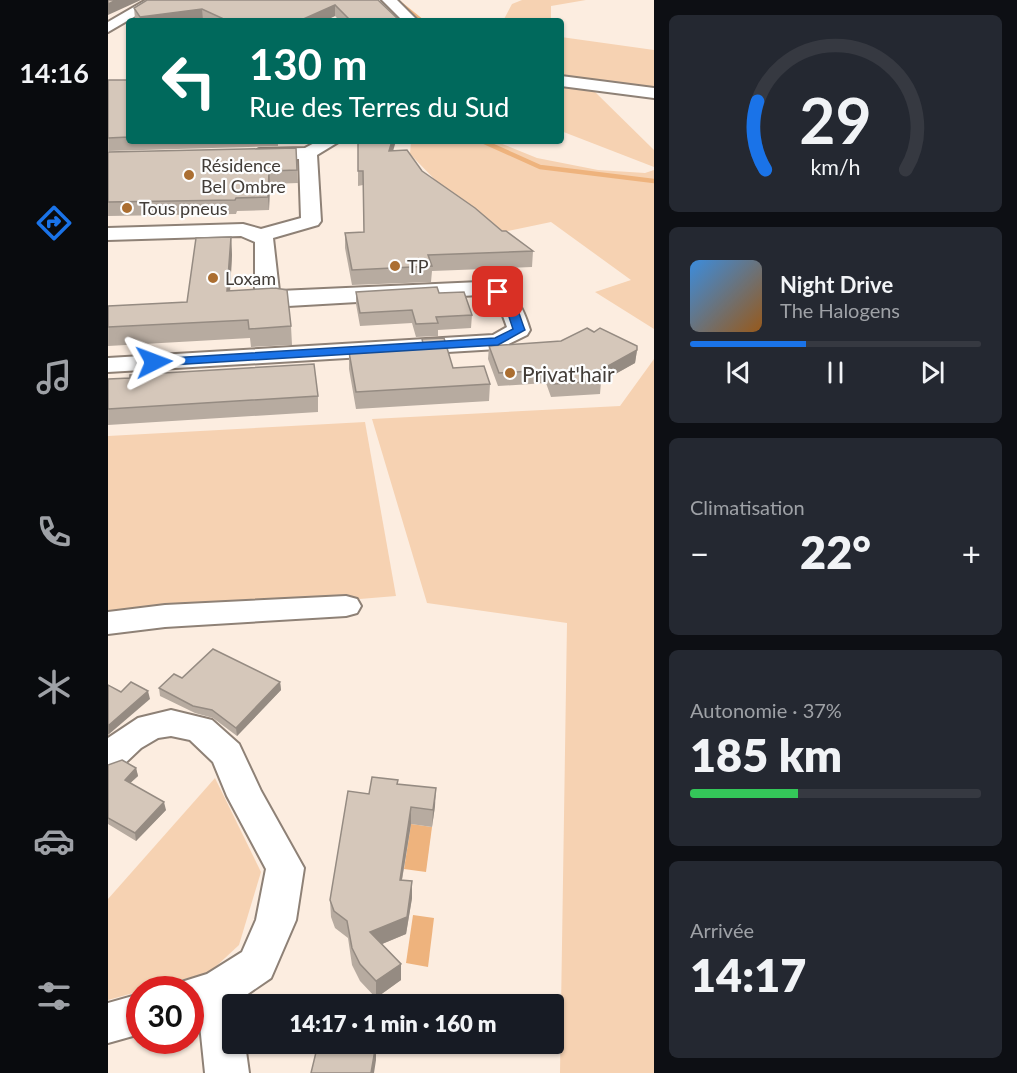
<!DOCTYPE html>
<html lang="fr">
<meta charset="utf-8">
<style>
:root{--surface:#171b24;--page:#242831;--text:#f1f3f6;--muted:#9ea1a6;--line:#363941;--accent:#1a73e8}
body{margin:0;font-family:Lato,sans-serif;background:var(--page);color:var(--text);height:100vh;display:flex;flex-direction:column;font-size:22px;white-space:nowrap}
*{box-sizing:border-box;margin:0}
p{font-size:20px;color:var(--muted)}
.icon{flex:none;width:33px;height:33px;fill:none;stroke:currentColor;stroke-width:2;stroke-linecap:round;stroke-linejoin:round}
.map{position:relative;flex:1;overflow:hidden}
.side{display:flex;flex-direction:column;gap:15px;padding:15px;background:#0d0f14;width:363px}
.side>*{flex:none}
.top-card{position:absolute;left:18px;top:18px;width:438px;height:126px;border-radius:6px;box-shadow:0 2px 4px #0004;background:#00695c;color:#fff;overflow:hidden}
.speed{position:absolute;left:18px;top:976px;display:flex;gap:12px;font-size:30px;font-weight:700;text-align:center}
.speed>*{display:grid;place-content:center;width:78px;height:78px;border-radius:50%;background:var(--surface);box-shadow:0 2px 4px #0004;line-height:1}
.speed .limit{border:9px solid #d22;background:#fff;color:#111}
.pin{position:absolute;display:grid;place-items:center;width:51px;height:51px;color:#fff;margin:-26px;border-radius:12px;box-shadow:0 3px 9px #0006}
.me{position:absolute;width:66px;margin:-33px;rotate:87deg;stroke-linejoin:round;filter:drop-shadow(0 0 4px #0008)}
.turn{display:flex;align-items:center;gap:21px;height:126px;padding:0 24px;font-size:27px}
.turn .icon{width:78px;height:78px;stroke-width:2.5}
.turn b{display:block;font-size:42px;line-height:51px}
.big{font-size:45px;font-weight:800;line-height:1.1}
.side .widget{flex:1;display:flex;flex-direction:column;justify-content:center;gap:9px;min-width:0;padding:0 21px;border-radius:9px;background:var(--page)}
.side .dial{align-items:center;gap:0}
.dial svg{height:156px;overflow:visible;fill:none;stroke:var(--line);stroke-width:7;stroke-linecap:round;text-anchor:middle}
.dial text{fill:var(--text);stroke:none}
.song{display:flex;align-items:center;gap:18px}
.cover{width:72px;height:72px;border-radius:9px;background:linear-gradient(135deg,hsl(210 70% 55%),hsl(30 70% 35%))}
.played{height:6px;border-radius:3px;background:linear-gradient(90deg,var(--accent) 40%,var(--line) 40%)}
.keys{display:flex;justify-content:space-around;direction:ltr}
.heat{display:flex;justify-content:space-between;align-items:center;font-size:33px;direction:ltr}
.charge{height:9px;border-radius:4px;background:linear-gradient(90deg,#34c759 37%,var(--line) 0)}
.trip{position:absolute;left:114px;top:994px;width:342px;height:60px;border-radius:6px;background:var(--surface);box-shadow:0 2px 4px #0004;font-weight:800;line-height:60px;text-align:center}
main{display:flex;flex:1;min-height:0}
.dock{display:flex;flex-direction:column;width:108px;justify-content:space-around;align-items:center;background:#090b0e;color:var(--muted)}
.dock .icon{width:42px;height:42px}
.dock .on{color:var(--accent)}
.dock b{font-size:27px;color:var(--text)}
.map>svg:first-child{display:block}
.green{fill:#f6d2b2}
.water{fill:#eeb37d}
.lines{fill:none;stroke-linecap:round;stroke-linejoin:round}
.stream-far1{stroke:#eeb37d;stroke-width:4}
.stream{stroke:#eeb37d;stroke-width:4.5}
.minor-casing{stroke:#8e8176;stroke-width:4}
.minor{fill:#fff;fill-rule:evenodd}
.wall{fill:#b7aba0}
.shaded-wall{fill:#958b82}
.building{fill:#d5c7ba;stroke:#958b82;stroke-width:1.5}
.route{fill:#1a73e8;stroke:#114b97;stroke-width:1.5}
.poi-dot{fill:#ab6e31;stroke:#fdfdfd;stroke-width:2}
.labels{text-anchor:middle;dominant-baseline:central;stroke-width:4.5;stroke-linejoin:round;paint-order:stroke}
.far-poi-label{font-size:18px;fill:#423c37;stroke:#fdfdfd;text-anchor:start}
.poi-label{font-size:21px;fill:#423c37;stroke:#fdfdfd;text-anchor:start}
</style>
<main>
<nav class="dock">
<b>14:16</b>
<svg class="icon on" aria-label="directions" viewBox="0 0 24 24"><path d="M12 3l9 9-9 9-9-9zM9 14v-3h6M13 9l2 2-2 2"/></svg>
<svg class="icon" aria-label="music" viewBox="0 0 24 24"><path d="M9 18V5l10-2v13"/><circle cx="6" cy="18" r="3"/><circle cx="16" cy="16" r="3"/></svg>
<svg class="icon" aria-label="phone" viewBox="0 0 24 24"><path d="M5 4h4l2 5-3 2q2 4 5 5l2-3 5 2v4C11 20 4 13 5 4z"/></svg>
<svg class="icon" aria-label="climate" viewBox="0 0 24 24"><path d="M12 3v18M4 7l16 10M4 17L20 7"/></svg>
<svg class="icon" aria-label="car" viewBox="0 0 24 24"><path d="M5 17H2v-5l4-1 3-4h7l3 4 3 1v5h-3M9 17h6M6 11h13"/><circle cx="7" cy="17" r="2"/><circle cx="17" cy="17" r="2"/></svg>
<svg class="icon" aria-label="filters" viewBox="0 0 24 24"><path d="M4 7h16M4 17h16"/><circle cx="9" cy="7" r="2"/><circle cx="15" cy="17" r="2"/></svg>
</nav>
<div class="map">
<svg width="546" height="1073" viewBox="0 0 546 1073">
<rect width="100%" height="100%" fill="#fcede0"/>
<g class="green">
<path d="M414 0H478L443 6V21H395L404 4Z"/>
<path d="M453 37 546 50V90L453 77Z"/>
<path d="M453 86 486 91 546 150V167L453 131Z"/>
<path d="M303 141H387L429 158 490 170 537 173 546 170V329L487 292 523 280 443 222 395 232 338 191 302 154Z"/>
<path d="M546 359V1073H452L459 623 319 603 264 419 512 406Z"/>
<path d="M257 422 288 596 0 620V436Z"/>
<path d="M107 778 153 872 131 945 102 972 0 1000V899Z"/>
</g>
<g class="water">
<path d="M303 824 324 827 318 872 296 869Z"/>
<path d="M305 915 326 918 320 967 298 963Z"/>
</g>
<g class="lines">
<path class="stream-far1" d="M288 0 314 21"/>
<path class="stream" d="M374 141 432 167 546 181"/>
<g class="minor-casing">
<g id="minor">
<path d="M38 0H55L0 32V22Z"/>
<path d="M274 0H289L310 21H295Z"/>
<path d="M453 76 546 88V98L453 86Z"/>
<path d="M210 141H232L209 155 213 221 210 225 165 238 171 291 372 282C405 290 412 298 422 330L419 335 390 349 0 372V358L385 335 399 327 391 305 371 295 180 306 156 302 147 289V242L133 236 0 240V228L135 224 153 229 193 218 191 159H151L142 154 151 149 197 148Z"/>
<path d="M238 596 249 599 253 606 249 613 238 616 57 627 0 634V612L57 605Z"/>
<path d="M63 710 104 720 131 744 153 791 196 868 188 920 163 978 131 1000V1005H124V1044H137L141 1073H97L91 1015 82 1017V990H65L67 984 99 974 134 952 148 920 158 869 119 796 105 762 82 740 63 736 50 738 33 748 12 768 0 772V738L30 718Z"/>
<path d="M32 994V1034L0 1043V1003Z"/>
</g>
</g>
<use href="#minor" class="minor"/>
</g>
<g class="wall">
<path d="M270 0 292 21H232L227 16 216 21H29L27 19 26 8Z"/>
<path d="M0 80H21V141H170V146L0 151Z"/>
<path d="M250 141 285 150 394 231 425 251 424 267 324 271 323 282 244 285 237 248V233L256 232 255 185 250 186Z"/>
<path d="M188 148 190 183 162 184 161 210 129 211 128 214 0 216V152Z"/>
<path d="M123 237 124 255 122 291 183 326 184 345 143 347 142 338 0 346V306L79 302Z"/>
<path d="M248 292 331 293 364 315 363 328 330 330V336L308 337 304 323 252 326 248 304Z"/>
<path d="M314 339 345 368 382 384 381 401 248 409 241 369V352L314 348Z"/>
<path d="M381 346 529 350 527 363 493 382 492 394 443 397 438 383 390 386 380 359Z"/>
<path d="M0 379 210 396V412L0 425Z"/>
<path d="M74 678 172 682 173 690 129 736 105 718 87 713 52 696 51 688Z"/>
<path d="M0 765 28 768 30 776 22 783 58 810 28 841 0 824Z"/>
<path d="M290 784 327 806 324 827 303 824 294 880 304 898 298 934 274 944 293 964V980L268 998 252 981 244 965 240 938 227 928 223 917 222 900 261 794Z"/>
</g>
<g class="shaded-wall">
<path d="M8 0H33L0 15V4Z"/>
<path d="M227 5V16L216 21H191Z"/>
<path d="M94 9 95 20 32 21V17Z"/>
<path d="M284 141H288L281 165V151Z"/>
<path d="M161 171 162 184 161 210 160 197Z"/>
<path d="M123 237 124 255 121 309 119 291Z"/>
<path d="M529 350 527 363 493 382 489 372Z"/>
<path d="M172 682 173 690 129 736 128 728Z"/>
<path d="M40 691 42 699 0 735V726Z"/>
<path d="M28 768 30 776 18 787 17 780Z"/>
<path d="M328 788 327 806 324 827 325 810Z"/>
<path d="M56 802 58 810 28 841 27 833Z"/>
<path d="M303 807V824L291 897 292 880Z"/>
<path d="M304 881V898L298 934 262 949V932Z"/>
<path d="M293 964V980L268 998V981Z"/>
<path d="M268 1044V1060L266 1073H263Z"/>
</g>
<g class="building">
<path d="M0 0H8L0 4Z"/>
<path d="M39 0H270L292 21H270L272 19 259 21H243L227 5 191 21H180L178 19 165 21H120L94 9 32 17 26 8Z"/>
<path d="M0 80H21V137L0 138Z"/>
<path d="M250 141H284L281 151 299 150 314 171 367 208 394 231H398L425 251 320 255 324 266 244 270 237 233 256 232 255 171H250Z"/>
<path d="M188 148 189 170 161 171 160 197 128 198 127 200 0 202V152Z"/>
<path d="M123 237 119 291 167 288 179 290 183 326 141 329 140 320 0 327V306L79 302 88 238Z"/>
<path d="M329 287 331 293 356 292 364 315 328 317 330 323 308 324 304 310 252 313 248 292Z"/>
<path d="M479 328 486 332 492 328 529 346V350L489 372 493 381 445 384 439 370 391 373 381 346 453 341Z"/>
<path d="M336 338 345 368 376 366 382 384 248 392 241 352 316 348 314 339Z"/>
<path d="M206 364 210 396 0 409V379L22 378V375Z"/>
<path d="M105 649 172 682 128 728 104 710 85 706 51 688 66 674 74 678Z"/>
<path d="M23 682 40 691 0 726V685L13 692Z"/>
<path d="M14 760 28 768 17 780 56 802 27 833 0 818V765Z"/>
<path d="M264 777 290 780 289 784 328 788 325 810 303 807 292 880 304 881 299 917 262 932 293 964 268 981 252 964 244 948 239 921 226 911 222 900 240 791 261 794Z"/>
<path d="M210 1044H268L263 1073H203Z"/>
</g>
<path class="route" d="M386 290C407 288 411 316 417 330L390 345 46 366 40 362 46 359 387 338 405 329 396 302 386 295Z"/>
<g class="poi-dot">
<circle cx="81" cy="175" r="6"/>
<circle cx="19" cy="208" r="6"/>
<circle cx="287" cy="266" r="6"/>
<circle cx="105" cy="278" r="6"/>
<circle cx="402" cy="373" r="6"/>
</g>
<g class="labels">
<g class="far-poi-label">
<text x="93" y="165">Résidence<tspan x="93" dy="21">Bel Ombre</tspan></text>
<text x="31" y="208">Tous pneus</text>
<text x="299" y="266">TP</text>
<text x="117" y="278">Loxam</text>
</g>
<g class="poi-label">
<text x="414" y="373">Privat'hair</text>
</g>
</g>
</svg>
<div class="speed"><div class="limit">30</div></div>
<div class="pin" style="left:390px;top:292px;background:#d93025"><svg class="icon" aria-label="arrive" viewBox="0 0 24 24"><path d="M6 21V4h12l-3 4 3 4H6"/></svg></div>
<svg class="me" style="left:46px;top:362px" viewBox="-20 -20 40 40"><path d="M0-17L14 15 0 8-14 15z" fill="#1a73e8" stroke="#fff" stroke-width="4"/></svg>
<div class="trip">14:17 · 1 min · 160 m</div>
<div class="top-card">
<div class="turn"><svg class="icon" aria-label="left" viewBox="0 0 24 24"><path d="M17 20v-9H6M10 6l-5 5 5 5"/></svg><div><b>130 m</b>Rue des Terres du Sud</div></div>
</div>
</div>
<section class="side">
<div class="widget dial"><svg viewBox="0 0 100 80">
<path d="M14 69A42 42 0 1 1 86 69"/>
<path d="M14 69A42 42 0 0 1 10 34" stroke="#1a73e8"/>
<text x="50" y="56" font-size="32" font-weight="700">29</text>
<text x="50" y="72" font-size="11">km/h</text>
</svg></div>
<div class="widget">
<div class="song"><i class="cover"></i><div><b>Night Drive</b><p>The Halogens</p></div></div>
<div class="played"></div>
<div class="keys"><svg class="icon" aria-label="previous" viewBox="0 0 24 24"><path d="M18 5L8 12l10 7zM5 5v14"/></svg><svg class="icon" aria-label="pause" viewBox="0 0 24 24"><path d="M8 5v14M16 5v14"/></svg><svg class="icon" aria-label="next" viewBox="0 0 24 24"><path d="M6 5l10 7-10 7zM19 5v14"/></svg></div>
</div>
<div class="widget"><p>Climatisation</p>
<div class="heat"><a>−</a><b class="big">22°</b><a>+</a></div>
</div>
<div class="widget"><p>Autonomie · 37%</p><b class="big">185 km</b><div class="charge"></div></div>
<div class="widget"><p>Arrivée</p><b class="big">14:17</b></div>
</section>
</main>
